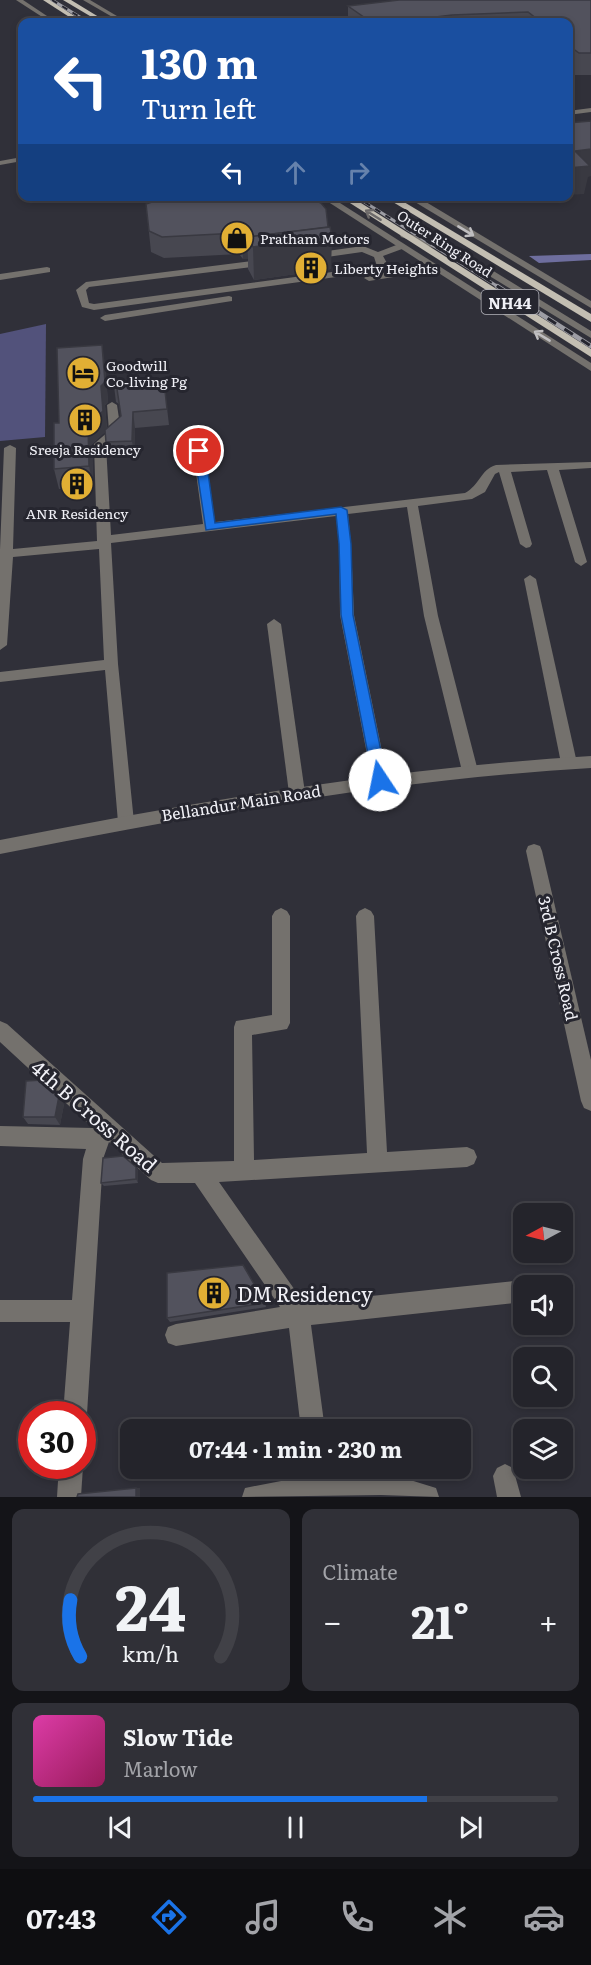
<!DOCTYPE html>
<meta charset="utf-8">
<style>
:root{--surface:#24242b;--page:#303037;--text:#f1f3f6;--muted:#a3a4a9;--line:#414147;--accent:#1a73e8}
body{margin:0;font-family:Literata,serif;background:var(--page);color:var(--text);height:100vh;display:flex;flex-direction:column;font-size:22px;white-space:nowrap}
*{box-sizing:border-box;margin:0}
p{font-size:20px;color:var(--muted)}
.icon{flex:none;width:33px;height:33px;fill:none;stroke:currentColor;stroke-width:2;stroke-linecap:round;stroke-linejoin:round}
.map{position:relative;height:1497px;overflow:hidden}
.sheet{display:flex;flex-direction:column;gap:12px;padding:12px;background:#141418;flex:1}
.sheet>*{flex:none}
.top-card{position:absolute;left:18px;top:18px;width:555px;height:183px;border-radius:12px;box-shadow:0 3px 9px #0003,0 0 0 2px var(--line);background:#1a4fa0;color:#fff;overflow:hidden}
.needle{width:39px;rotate:263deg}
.tools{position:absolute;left:513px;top:1203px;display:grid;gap:12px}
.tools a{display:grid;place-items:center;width:60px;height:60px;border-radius:12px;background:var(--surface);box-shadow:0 3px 9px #0003,0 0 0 2px var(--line);font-size:30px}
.speed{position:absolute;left:18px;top:1401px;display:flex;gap:12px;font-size:30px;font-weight:700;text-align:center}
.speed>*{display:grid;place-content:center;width:78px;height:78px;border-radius:50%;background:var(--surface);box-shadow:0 3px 9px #0003,0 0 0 2px var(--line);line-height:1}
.speed .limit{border:9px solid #d22;background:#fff;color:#111}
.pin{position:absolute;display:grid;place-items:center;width:51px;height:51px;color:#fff;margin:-26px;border:3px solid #fff;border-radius:50%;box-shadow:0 2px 6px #0007}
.me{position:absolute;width:66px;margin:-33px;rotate:349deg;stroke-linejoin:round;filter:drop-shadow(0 0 4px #0008)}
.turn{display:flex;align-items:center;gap:21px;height:126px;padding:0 24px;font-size:27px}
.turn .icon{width:78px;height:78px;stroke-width:2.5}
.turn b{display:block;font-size:42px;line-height:51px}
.lanes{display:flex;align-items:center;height:57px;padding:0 24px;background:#0003;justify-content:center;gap:30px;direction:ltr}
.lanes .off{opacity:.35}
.big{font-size:45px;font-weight:700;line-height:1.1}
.sheet .tile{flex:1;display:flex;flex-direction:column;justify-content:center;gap:9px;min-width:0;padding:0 21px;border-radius:12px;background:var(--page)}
.sheet .dial{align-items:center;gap:0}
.dial svg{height:156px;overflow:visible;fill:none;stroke:var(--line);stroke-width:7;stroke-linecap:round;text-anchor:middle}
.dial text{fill:var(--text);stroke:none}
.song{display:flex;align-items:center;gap:18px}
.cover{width:72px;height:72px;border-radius:9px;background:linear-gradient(135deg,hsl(320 70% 55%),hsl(330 70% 35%))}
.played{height:6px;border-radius:3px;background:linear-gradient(90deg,var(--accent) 75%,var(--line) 75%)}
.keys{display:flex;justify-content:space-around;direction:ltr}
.heat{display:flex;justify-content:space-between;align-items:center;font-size:33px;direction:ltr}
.sheet .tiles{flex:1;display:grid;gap:12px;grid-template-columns:1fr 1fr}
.tile:last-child{grid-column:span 2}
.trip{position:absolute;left:120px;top:1419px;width:351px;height:60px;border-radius:12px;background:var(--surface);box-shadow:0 3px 9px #0003,0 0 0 2px var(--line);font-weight:700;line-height:60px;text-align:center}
.tabs{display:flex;height:96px;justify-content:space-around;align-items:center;background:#0e0e11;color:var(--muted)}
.tabs .icon{width:42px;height:42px}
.tabs .active{color:var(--accent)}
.tabs b{font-size:27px;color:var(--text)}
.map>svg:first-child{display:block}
.green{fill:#52527b}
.water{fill:#6e6e9e}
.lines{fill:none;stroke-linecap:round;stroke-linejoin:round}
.minor{fill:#74716d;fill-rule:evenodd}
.tertiary{fill:#74716d;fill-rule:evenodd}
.trunk{fill:#c3beb2;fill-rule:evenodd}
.rail-far1-casing{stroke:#9d9da4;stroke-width:3}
.rail-casing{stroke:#9d9da4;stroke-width:4.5}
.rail-far1{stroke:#26262f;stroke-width:2;stroke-dasharray:6;stroke-linecap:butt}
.rail{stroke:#26262f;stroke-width:3;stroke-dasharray:10;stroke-linecap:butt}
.wall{fill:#474750}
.shaded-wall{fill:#393941}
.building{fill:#52525d;stroke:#393941;stroke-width:1.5}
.oneway{stroke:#6d6a6a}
.oneway2{stroke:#bfbec0}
.route{fill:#1a73e8;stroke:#114b97;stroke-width:1.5}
.labels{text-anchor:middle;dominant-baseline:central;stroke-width:6;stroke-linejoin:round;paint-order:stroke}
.far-poi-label{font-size:14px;fill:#f1f1f7;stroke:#26262f;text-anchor:start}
.far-street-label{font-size:14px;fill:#f1f1f7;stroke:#26262f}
.shield{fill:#26262f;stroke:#b4b4bb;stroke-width:1.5}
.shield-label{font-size:15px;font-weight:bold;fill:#f1f1f7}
.street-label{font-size:16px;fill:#f1f1f7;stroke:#26262f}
.near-street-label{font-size:20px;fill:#f1f1f7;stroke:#26262f}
.near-poi-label{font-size:20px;fill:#f1f1f7;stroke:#26262f;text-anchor:start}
</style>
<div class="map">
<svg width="591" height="1497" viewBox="0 0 591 1497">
<rect width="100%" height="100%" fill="#303039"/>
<path class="green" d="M46 324 45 437 0 441V334Z"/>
<path class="water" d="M591 254V260L539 263 529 256Z"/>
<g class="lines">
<g class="minor">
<path d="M591 108V112L568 115V111Z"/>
<path d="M399 244 403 247 402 249 383 256 388 265 380 271 94 310 82 307 76 290 86 282 268 259 273 262 268 265 89 287 86 290 89 303 94 304 377 266 374 257 362 252 313 259 309 256 313 253 363 246 378 252Z"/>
<path d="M433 265 436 266V270L369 281 364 278 369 275Z"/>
<path d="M47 267 50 268V272L0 280V274Z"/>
<path d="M229 296 232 297V301L105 321 100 318 105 315Z"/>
<path d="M112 402 117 405 121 432 106 445 111 535 203 524 193 451 199 448 205 451 215 522 465 493C480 485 480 470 496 465L591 462V468L559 470 587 562 581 566 575 562 547 470 511 472 532 544 530 547 526 548 520 544 499 472 495 474 485 492 472 499 418 506 438 616 478 771 475 775H465L462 771 424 616 407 507 348 514 351 544 354 615 388 780 385 784 380 786 375 784 372 780 340 615 339 544 336 516 111 543 118 664 134 822 132 827 126 829 120 827 118 822 105 670 0 682V672L104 660 99 549 13 557 7 645 0 650V550L4 448 10 445 16 448 13 549 97 541 94 444 109 431 107 405Z"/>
<path d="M530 575 536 579 577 763 574 767H564L561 763 524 579Z"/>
<path d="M274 619 281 624 305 793 302 797 297 799 292 797 289 793 267 624Z"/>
<path d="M534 844 540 846 542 851 591 1060V1111L584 1108 581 1101 526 851 528 846Z"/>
<path d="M281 908 287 911 290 916V1023L287 1029 252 1035 254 1160 367 1153 356 916 359 911 365 908 371 911 374 916 387 1152 467 1147 474 1150 477 1157 474 1164 467 1167 219 1182 304 1303 514 1281 522 1284 524 1289 522 1300 514 1303 311 1325 325 1430H301L289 1328 176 1346 168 1343 165 1335 168 1327 176 1324 280 1307 195 1183H158L151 1180 109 1142 103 1159 87 1414 82 1422V1414H63L70 1322H0V1300H72L83 1159 86 1149 0 1146V1126L93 1128 0 1042V1021L7 1024 162 1163 234 1161V1027L236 1021 272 1015V916L275 911Z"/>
<path d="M505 1464 513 1468 521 1497H497L493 1476 497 1468Z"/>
<path d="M82 1465 83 1466 81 1497H57L59 1466Z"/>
<path d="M306 1468H330L331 1473 381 1471 436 1488 439 1497 381 1495 242 1497 245 1488 307 1476Z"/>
</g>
<g class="tertiary">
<path d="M16 0H23L56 22H50Z"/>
<path d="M83 0H90L127 22H121Z"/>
<path d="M22 157V161L0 165V161Z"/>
<path d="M319 196H329L591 363V371Z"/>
<path d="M405 196H416L591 301V308Z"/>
<path d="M404 232 461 251 591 331V338L455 255 401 237 400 235Z"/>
<path d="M591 756V768C391 780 196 815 0 854V840C196 802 391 768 591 756Z"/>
</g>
<g class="trunk">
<path d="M43 0H50L79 19 74 20Z"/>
<path d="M63 0H71L107 22H100Z"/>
<path d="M339 196H350L591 349V357Z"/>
<path d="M383 196H394L591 314V322Z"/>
</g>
<g class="rail-far1-casing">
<g id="rail-far1">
<path d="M52 0 88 22"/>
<path d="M355 196 500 288"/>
</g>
</g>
<g class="rail-casing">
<path id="rail" d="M497 286 591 346"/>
</g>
<use href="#rail-far1" class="rail-far1"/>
<use href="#rail" class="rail"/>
</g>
<g class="wall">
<path d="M591 0V75H575L568 69V22H348V6Z"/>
<path d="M500 196H558L504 202Z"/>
<path d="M273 198 331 269 254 280 248 269V259H243L239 254 164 258 151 252 146 204Z"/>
<path d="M105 364 108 402 105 405 107 429 121 416 119 404 116 402 114 386 164 382 169 425 135 428 134 457 109 458 106 442V431L92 444 93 486 59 489 54 469Z"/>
<path d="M64 1104 60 1125 28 1124 23 1117Z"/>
<path d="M136 1167 138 1171V1183L104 1186 101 1183Z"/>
<path d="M265 1303 266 1307 170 1322 167 1318Z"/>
</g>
<g class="shaded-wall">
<path d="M452 15 451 22H395Z"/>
<path d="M591 149V176L588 177 584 194 568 195V168L575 151Z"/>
<path d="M505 196H558L504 202Z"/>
<path d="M332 237 331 269 254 280 253 247Z"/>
<path d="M242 238H247L248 259H243Z"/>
<path d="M102 345 105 364 108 402 105 405 107 430 92 444 93 486 89 466 88 425 101 386Z"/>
<path d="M133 412 135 428 134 457 132 441Z"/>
<path d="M59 1096 64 1104 60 1125 55 1117Z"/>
<path d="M136 1167 138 1171V1183L136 1179Z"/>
<rect x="136" y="1488" width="4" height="9"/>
</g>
<g class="building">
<path d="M399 0H591V53H579L568 45V22H541L528 12 452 15 395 22H371L348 6Z"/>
<path d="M591 121V149L575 151 590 166 568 168V123Z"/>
<path d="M244 196H271L273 198 297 197 311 199 321 203 326 209 328 227 247 237V238H242L238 233 162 237 149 231 146 204 158 200Z"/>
<path d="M330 227 332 237 253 247 247 237Z"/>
<path d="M102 345 105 382 101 386 103 411 88 425 89 466 54 469V423H59L57 348Z"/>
<path d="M164 382 167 409 133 412 132 441 106 442 105 430 121 416 117 389 114 386Z"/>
<path d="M42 1080 59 1096 55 1117H23L26 1081Z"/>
<path d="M123 1156 136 1167V1179L101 1183 103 1158Z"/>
<path d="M243 1265 265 1303 167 1318V1273Z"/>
<path d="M136 1488V1497H77L78 1494Z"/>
</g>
<defs><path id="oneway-shaft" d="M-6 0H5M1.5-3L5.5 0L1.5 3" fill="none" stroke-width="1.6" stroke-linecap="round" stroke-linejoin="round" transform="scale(1.5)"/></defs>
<use class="oneway" href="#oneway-shaft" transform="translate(373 215) rotate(-148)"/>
<g class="oneway2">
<use href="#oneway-shaft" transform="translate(466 231) rotate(31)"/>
<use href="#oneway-shaft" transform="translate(542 336) rotate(-149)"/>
</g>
<path class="route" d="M199 448 205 451 215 523 341 507 347 510 351 544 353 615 387 780 385 784H375L373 780 341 615 339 544 336 514 206 530 194 451Z"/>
<defs>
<g id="shop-disc" transform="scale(1.725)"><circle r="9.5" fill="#e1af34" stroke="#26262f"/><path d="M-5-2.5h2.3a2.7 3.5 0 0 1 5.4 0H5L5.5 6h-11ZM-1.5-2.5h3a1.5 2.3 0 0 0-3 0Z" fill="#111"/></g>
<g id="building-disc" transform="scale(1.725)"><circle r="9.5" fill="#e1af34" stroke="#26262f"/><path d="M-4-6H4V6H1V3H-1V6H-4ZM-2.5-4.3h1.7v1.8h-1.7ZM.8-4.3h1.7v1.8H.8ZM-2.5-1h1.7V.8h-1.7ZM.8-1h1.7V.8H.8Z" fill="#111"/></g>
<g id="hotel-disc" transform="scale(1.725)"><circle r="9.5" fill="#e1af34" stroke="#26262f"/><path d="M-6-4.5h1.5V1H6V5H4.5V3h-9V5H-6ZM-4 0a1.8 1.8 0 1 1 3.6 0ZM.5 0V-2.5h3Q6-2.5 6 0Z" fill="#111"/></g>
</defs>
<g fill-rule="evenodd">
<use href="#shop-disc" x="237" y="238"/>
<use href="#building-disc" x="311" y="268"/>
<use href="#hotel-disc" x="83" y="373"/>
<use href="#building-disc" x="85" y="420"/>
<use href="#building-disc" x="77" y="484"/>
<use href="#building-disc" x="214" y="1293"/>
</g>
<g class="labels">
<g class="far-poi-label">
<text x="260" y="238">Pratham Motors</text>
<text x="334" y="268">Liberty Heights</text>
<text x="106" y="365">Goodwill<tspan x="106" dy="16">Co-living Pg</tspan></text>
<text x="85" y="449" text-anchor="middle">Sreeja Residency</text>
<text x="77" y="513" text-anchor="middle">ANR Residency</text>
</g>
<g class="far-street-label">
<text transform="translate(445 243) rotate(33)">Outer Ring Road</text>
</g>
<rect class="shield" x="481.5" y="290" width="57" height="24" rx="4.5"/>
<g class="shield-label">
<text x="510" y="302">NH44</text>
</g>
<g class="street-label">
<text transform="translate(241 802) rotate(-9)">Bellandur Main Road</text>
<text transform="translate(559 958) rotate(77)">3rd B Cross Road</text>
</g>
<g class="near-street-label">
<text transform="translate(95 1115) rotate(41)">4th B Cross Road</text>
</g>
<g class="near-poi-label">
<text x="237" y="1293">DM Residency</text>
</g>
</g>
</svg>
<div class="tools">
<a><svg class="needle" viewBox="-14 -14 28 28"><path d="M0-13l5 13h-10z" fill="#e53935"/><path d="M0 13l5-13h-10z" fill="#a3a4a9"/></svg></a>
<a><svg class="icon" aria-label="sound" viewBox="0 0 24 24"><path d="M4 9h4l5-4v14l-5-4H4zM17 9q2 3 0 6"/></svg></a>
<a><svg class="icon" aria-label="search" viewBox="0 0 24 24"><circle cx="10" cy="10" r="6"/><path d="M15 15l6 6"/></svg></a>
<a><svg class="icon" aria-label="layers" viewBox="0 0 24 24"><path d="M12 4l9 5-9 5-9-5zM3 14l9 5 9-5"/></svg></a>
</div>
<div class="speed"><div class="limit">30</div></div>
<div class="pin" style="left:199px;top:451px;background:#d93025"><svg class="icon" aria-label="arrive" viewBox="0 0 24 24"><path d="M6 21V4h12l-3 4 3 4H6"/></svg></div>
<svg class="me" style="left:380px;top:780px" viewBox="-20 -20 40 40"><circle r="19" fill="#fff"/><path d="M0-13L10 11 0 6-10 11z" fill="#1a73e8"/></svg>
<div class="trip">07:44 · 1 min · 230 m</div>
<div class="top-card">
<div class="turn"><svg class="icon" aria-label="left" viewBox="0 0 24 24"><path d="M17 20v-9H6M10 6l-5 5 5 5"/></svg><div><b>130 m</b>Turn left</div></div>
<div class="lanes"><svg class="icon" aria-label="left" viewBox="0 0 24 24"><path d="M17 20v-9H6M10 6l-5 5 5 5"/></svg><svg class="icon off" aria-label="ahead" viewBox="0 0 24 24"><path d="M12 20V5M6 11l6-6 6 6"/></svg><svg class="icon off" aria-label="right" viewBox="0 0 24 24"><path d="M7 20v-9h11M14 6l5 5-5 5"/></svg></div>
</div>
</div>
<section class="sheet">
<div class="tiles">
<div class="tile dial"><svg viewBox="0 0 100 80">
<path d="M14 69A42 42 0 1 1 86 69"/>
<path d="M14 69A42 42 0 0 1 9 40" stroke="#1a73e8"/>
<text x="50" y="56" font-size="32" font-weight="700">24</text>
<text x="50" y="72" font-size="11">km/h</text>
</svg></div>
<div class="tile"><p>Climate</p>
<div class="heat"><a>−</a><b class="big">21°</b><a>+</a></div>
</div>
<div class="tile">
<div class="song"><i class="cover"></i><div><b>Slow Tide</b><p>Marlow</p></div></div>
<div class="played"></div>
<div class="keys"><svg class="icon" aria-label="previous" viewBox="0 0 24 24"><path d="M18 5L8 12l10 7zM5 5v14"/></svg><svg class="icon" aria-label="pause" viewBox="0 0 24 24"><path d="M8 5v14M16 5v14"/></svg><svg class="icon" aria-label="next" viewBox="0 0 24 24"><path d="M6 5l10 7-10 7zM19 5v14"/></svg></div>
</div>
</div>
</section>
<nav class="tabs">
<b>07:43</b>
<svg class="icon active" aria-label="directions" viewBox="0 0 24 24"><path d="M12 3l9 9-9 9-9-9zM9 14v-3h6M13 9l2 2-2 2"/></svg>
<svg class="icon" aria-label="music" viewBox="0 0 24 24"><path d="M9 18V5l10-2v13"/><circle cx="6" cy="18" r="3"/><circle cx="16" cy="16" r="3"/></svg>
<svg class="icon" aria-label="phone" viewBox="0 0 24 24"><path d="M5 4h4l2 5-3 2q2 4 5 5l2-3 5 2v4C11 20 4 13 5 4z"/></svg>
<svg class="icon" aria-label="climate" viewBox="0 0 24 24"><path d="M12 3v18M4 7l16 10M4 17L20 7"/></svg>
<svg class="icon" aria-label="car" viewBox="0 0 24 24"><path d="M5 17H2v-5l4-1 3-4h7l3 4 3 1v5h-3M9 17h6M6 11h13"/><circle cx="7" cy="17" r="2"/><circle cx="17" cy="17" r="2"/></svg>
</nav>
